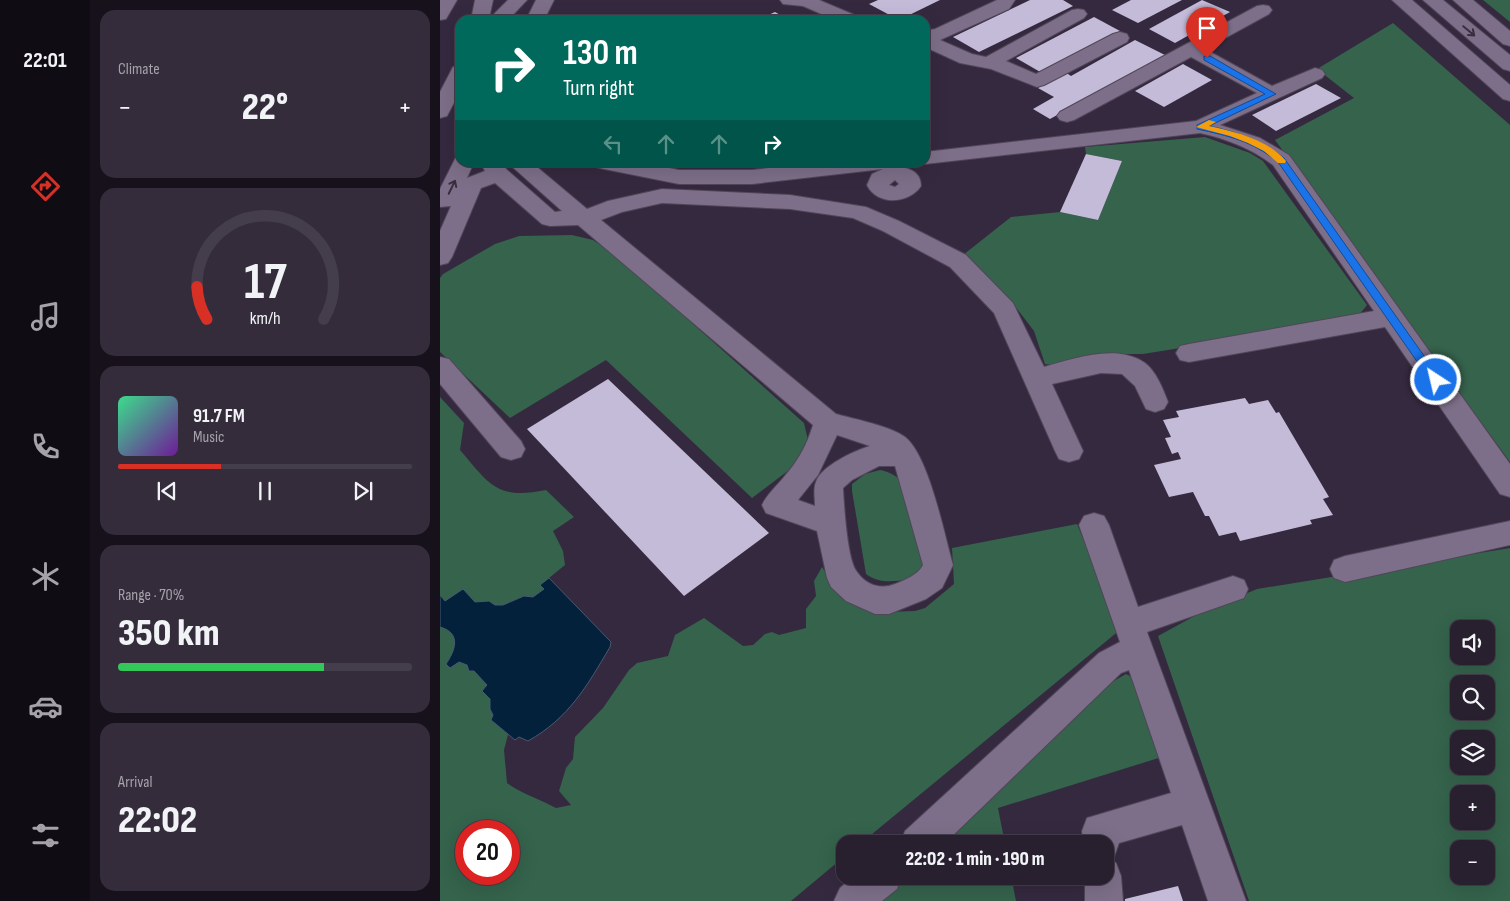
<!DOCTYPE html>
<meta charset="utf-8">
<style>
:root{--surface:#281f2f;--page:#342c3b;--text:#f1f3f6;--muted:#a5a2aa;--line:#443d4b;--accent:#d93025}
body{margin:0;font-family:"Sofia Sans Condensed",sans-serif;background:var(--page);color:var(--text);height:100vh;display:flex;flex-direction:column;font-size:19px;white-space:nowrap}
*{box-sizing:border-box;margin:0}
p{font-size:16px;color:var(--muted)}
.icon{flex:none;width:28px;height:28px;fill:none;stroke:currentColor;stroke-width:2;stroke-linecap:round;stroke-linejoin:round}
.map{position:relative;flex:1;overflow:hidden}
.side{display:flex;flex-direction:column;gap:10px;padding:10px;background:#16111a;width:350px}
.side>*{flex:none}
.banner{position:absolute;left:15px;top:15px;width:475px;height:152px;border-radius:15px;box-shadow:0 5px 20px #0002,0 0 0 1px var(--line);background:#00695c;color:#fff;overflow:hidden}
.controls{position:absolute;left:1010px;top:620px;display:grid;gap:10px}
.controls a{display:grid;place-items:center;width:45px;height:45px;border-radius:10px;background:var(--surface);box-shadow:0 5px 20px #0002,0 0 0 1px var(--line);font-size:25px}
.speed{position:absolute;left:15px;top:820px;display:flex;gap:10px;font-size:25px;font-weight:700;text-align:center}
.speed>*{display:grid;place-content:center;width:65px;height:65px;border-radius:50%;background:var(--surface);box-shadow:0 5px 20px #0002,0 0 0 1px var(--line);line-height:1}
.speed .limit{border:8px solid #d22;background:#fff;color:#111}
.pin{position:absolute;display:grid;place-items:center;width:42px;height:42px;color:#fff;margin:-51px -21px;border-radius:50% 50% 50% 0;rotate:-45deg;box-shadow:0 0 5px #0007}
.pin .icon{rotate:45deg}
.me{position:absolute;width:55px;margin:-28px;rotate:325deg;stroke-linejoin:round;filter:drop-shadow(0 0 4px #0008)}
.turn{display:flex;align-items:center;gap:18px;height:105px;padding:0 25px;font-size:22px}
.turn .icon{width:65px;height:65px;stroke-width:2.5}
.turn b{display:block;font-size:35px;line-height:42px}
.lanes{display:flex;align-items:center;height:48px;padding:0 25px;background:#0003;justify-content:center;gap:25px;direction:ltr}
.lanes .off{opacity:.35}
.big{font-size:38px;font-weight:800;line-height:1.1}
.side .tile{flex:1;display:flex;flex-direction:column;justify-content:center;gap:8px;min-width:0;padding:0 18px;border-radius:15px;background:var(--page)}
.side .dial{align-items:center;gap:0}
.dial svg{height:130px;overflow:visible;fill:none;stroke:var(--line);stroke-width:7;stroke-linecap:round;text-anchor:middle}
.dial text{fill:var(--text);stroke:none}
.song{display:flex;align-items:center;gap:15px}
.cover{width:60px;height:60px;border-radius:8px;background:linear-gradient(135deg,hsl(150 70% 55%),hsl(280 70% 35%))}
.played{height:5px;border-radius:2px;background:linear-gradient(90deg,var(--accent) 35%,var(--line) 35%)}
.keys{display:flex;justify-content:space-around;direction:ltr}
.heat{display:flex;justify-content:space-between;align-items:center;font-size:28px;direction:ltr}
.charge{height:8px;border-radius:4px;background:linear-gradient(90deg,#34c759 70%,var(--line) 0)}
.trip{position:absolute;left:396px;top:835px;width:278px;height:50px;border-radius:15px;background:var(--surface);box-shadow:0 5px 20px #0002,0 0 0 1px var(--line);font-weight:800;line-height:50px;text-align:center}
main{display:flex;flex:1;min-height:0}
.dock{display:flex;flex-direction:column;width:90px;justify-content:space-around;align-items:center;background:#100c13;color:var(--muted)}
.dock .icon{width:35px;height:35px}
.dock .on{color:var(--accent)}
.dock b{font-size:22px;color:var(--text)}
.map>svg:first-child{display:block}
.green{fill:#35634c;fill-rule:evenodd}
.water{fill:#03213b;stroke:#475970}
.building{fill:#c3bbd8}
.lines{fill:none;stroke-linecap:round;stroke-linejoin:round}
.minor-casing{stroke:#514659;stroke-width:2}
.minor{fill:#7d6f89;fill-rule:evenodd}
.oneway{stroke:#382f3e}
.route{fill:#1a73e8;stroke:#114b97}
.slow{fill:#f59e0b}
</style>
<main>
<nav class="dock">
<b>22:01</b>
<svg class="icon on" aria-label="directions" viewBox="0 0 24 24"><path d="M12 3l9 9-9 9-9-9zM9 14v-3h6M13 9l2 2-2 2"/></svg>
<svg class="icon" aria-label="music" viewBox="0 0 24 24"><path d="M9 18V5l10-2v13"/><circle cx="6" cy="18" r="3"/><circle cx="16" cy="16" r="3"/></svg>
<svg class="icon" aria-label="phone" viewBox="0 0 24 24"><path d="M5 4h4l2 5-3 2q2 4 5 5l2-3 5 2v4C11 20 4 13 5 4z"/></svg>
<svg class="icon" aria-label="climate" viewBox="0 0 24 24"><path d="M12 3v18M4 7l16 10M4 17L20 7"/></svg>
<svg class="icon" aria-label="car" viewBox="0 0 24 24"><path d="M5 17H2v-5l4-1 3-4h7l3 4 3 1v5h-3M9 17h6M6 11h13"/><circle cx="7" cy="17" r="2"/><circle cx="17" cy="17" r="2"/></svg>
<svg class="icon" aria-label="filters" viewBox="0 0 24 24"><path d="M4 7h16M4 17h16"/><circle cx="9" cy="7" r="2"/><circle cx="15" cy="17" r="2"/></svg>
</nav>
<section class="side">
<div class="tile"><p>Climate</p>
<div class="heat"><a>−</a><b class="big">22°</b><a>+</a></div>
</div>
<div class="tile dial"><svg viewBox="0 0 100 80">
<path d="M14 69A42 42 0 1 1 86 69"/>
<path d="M14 69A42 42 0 0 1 8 49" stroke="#d93025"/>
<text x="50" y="56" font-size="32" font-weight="700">17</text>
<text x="50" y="72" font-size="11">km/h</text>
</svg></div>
<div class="tile">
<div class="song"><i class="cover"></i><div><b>91.7 FM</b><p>Music</p></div></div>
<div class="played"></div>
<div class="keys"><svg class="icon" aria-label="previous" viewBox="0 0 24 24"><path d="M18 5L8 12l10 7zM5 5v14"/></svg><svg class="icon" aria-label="pause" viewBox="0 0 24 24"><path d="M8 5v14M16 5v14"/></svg><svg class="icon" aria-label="next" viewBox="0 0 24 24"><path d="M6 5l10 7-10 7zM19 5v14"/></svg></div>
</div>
<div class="tile"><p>Range · 70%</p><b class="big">350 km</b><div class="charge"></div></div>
<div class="tile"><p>Arrival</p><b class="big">22:02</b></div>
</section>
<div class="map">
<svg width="1070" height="901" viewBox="0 0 1070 901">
<rect width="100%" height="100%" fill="#35293f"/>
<g class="green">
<path d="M1043 0H1070V22Z"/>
<path d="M953 23 1070 125V462L835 140 914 98 877 69Z"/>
<path d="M765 137 810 153 823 161 927 305 915 320 703 354H659L634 359 615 366 605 364 594 331 574 305 539 268 523 255 571 217 620 212 658 220 682 161 646 154 645 147Z"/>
<path d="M132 235 153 240 176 255 364 423 370 449 357 464 312 498 166 360 70 418 0 352V278L3 274 55 244 79 236Z"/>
<path d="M0 397 24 423 20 450C50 485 57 500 106 490L134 517 113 531 123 551 125 565 109 578 64 750 67 783C82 794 100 799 116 808L131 805 119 791 126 768 133 759 135 737 163 708 189 670 197 663 228 656 235 635 264 618 303 646 313 645 325 634 332 632 339 635 366 628V609L376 596 374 581 382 567 392 582 445 612 475 611 485 608 514 584 512 548 637 524 681 629 420 844H405V856L351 901H0ZM26 831H69V874H26Z"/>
<path d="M440 470C450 472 458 476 464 485L482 562V568L469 580C453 581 439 584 426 574L412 491V484L425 474Z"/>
<path d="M1070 548V901H809L718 636 760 613 817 589ZM1019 629H1046V656H1019ZM1019 684H1046V711H1019ZM1019 739H1046V766H1019ZM1019 794H1046V821H1019ZM1019 849H1046V876H1019Z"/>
<path d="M686 674 696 679 725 756 558 808 565 844H502L672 682Z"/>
<path d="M459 876H571L576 901H426Z"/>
</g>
<path class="water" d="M109 578 171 642 170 647C147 686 129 718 88 741L79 737 75 740 51 720 53 715 50 709V699L42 691 47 685 34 671H29L27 665 19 662 10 668 6 664C15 651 22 633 0 627V595L5 601 23 589 35 602 49 601 55 605H63L84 596 93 597 104 589 100 585Z"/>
<g class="building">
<path d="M438 0H500L459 20 429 4Z"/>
<path d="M590 0H623L633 6 539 52 513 37Z"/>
<path d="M691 0H742L698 23 672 10Z"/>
<path d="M762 0 790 12 735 43 709 29Z"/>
<path d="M335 12 349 20H317Z"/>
<path d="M654 17 680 31 602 73 576 58Z"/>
<path d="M695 40 725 55 610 119 593 109 614 97 598 88 625 72 631 76Z"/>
<path d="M743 64 772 80 724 107 695 91Z"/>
<path d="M876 84 901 98 836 131 812 115Z"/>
<path d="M646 154 682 161 658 220 620 212Z"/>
<path d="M168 379 329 533 244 596 87 429Z"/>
<path d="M805 398 809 404 828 400 836 413 839 412 889 497 883 499 893 515 870 520 872 524 800 541 796 532 779 536 769 516H765L753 492 729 497 714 465 741 459 738 452 732 454 725 438 731 437 723 420 739 417 736 411Z"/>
<path d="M738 886 743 901H685V899Z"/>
</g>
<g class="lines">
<g class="minor-casing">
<g id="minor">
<path d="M0 0H17L6 19 0 20Z"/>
<path d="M35 0H53L49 19 68 0H87L68 20H31Z"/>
<path d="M96 0H114L104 20H86Z"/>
<path d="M340 0H379L417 16 420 20H395L363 6 343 4Z"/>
<path d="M557 0H575L569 9 500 40 532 54 546 57 632 10 638 9 644 10 647 14 644 18 566 61 596 74 673 34 680 32 687 34 689 38 687 42 604 85 597 87 551 69 520 63 485 47V31L495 29Z"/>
<path d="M952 0H972L1070 85V101L1063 99Z"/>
<path d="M983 0H1003L1070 55V71L1063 69Z"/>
<path d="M1013 0H1033L1070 31V46L1063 44Z"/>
<path d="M823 5 829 6 832 10 829 14 765 49 832 86 875 68 882 70 885 74 882 78 780 125 820 138 849 155 1070 464V497L1060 494 945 327 749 362 740 360 736 353 740 346 749 344 934 311 833 165C811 148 787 139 760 133L485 164 477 162H485V152L756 121 817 93 751 57 634 120 627 122 620 120 617 116 620 112 817 6Z"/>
<path d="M20 65V91L7 116 0 118V92L13 67Z"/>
<path d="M16 157H20V162H34L27 178 45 171 40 162H61L66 169 115 212 122 211 67 162H91L147 209 168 201 222 189 350 195 426 207 459 221 526 255 573 303 604 367C633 359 676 343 705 363 716 371 723 389 728 402L724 409 715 412 706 409 695 386 682 374 661 373 612 384 643 451 639 459 629 462 619 459 615 451 554 313 510 267 443 231 413 218 350 209 222 203 182 212 161 220 396 414C414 419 450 426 465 437 489 456 504 534 513 565L502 588 486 599 449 614H435L406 601 391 587 387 578 377 531 326 513 322 505C327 494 336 487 344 477 358 461 367 445 373 425L138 225 110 226 102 224 55 183 41 188 12 257 8 263 0 265V231L11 206 0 207V189ZM397 435 430 446C414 451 381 466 376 482 373 489 375 499 375 506L358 500 378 475ZM439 466H455L483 565C478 575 465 580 455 584 441 590 426 585 417 572 407 560 404 505 403 488L412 480Z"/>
<path d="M154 162H199L239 170H312L382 162H454L449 167C463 166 481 169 481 186 469 204 437 206 427 185L432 174 443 169 312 184H239L164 169 156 167ZM455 180 459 184 455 187 449 185Z"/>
<path d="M0 357 9 359 81 441 85 449 81 457 71 460 61 457 0 384Z"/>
<path d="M654 513 664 516 669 525 698 607 793 576 804 580 808 589 804 598 707 632 806 901H768L742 825 679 843 674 857 667 859 676 863 681 876 683 901H645V876H665V844H643L642 831 647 818 731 793 689 670 681 673 504 844H460L465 831 659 653 680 642 639 525 644 516Z"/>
<path d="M1070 521V545L905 582 894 578 890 569 894 560 905 556Z"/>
<path d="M414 876H462L457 889 442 901H394L400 888Z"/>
</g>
</g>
<use href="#minor" class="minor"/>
</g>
<defs><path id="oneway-shaft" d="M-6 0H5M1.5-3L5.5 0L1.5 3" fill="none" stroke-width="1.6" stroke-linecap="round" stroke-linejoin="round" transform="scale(1.25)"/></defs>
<g class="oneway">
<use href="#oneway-shaft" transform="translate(1029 31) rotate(40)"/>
<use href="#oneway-shaft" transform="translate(12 187) rotate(-64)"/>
</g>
<path class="route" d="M764 56H770L836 94 769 126C797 132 821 140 844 158L999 377 1001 380 999 383H992L838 162C812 141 789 136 757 129V125L825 94 764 60Z"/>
<path class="slow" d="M769 120 776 122 769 126C796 132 827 139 846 161L845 163H838L824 151 808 143 790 136 756 127Z"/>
</svg>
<div class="controls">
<a><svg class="icon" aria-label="sound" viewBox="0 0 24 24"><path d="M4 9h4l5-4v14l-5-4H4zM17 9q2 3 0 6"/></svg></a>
<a><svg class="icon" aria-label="search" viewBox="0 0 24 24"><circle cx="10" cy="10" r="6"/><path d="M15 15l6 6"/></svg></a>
<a><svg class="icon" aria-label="layers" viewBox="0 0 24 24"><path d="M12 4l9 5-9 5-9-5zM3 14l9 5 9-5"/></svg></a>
<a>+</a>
<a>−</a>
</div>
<div class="speed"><div class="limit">20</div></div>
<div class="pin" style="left:767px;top:58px;background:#d93025"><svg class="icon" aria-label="arrive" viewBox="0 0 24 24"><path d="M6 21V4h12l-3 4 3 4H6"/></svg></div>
<svg class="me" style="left:996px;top:380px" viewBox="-20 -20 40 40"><circle r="17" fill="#1a73e8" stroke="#fff" stroke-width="3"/><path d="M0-11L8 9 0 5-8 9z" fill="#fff"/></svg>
<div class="trip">22:02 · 1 min · 190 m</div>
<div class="banner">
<div class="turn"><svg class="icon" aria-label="right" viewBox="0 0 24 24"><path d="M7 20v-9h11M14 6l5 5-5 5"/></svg><div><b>130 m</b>Turn right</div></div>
<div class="lanes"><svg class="icon off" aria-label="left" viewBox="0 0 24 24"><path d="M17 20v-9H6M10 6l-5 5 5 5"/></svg><svg class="icon off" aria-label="ahead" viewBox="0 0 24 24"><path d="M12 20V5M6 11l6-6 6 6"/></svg><svg class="icon off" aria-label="ahead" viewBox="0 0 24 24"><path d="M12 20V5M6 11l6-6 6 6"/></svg><svg class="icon" aria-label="right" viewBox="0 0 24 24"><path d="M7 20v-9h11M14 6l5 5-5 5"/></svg></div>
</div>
</div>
</main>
